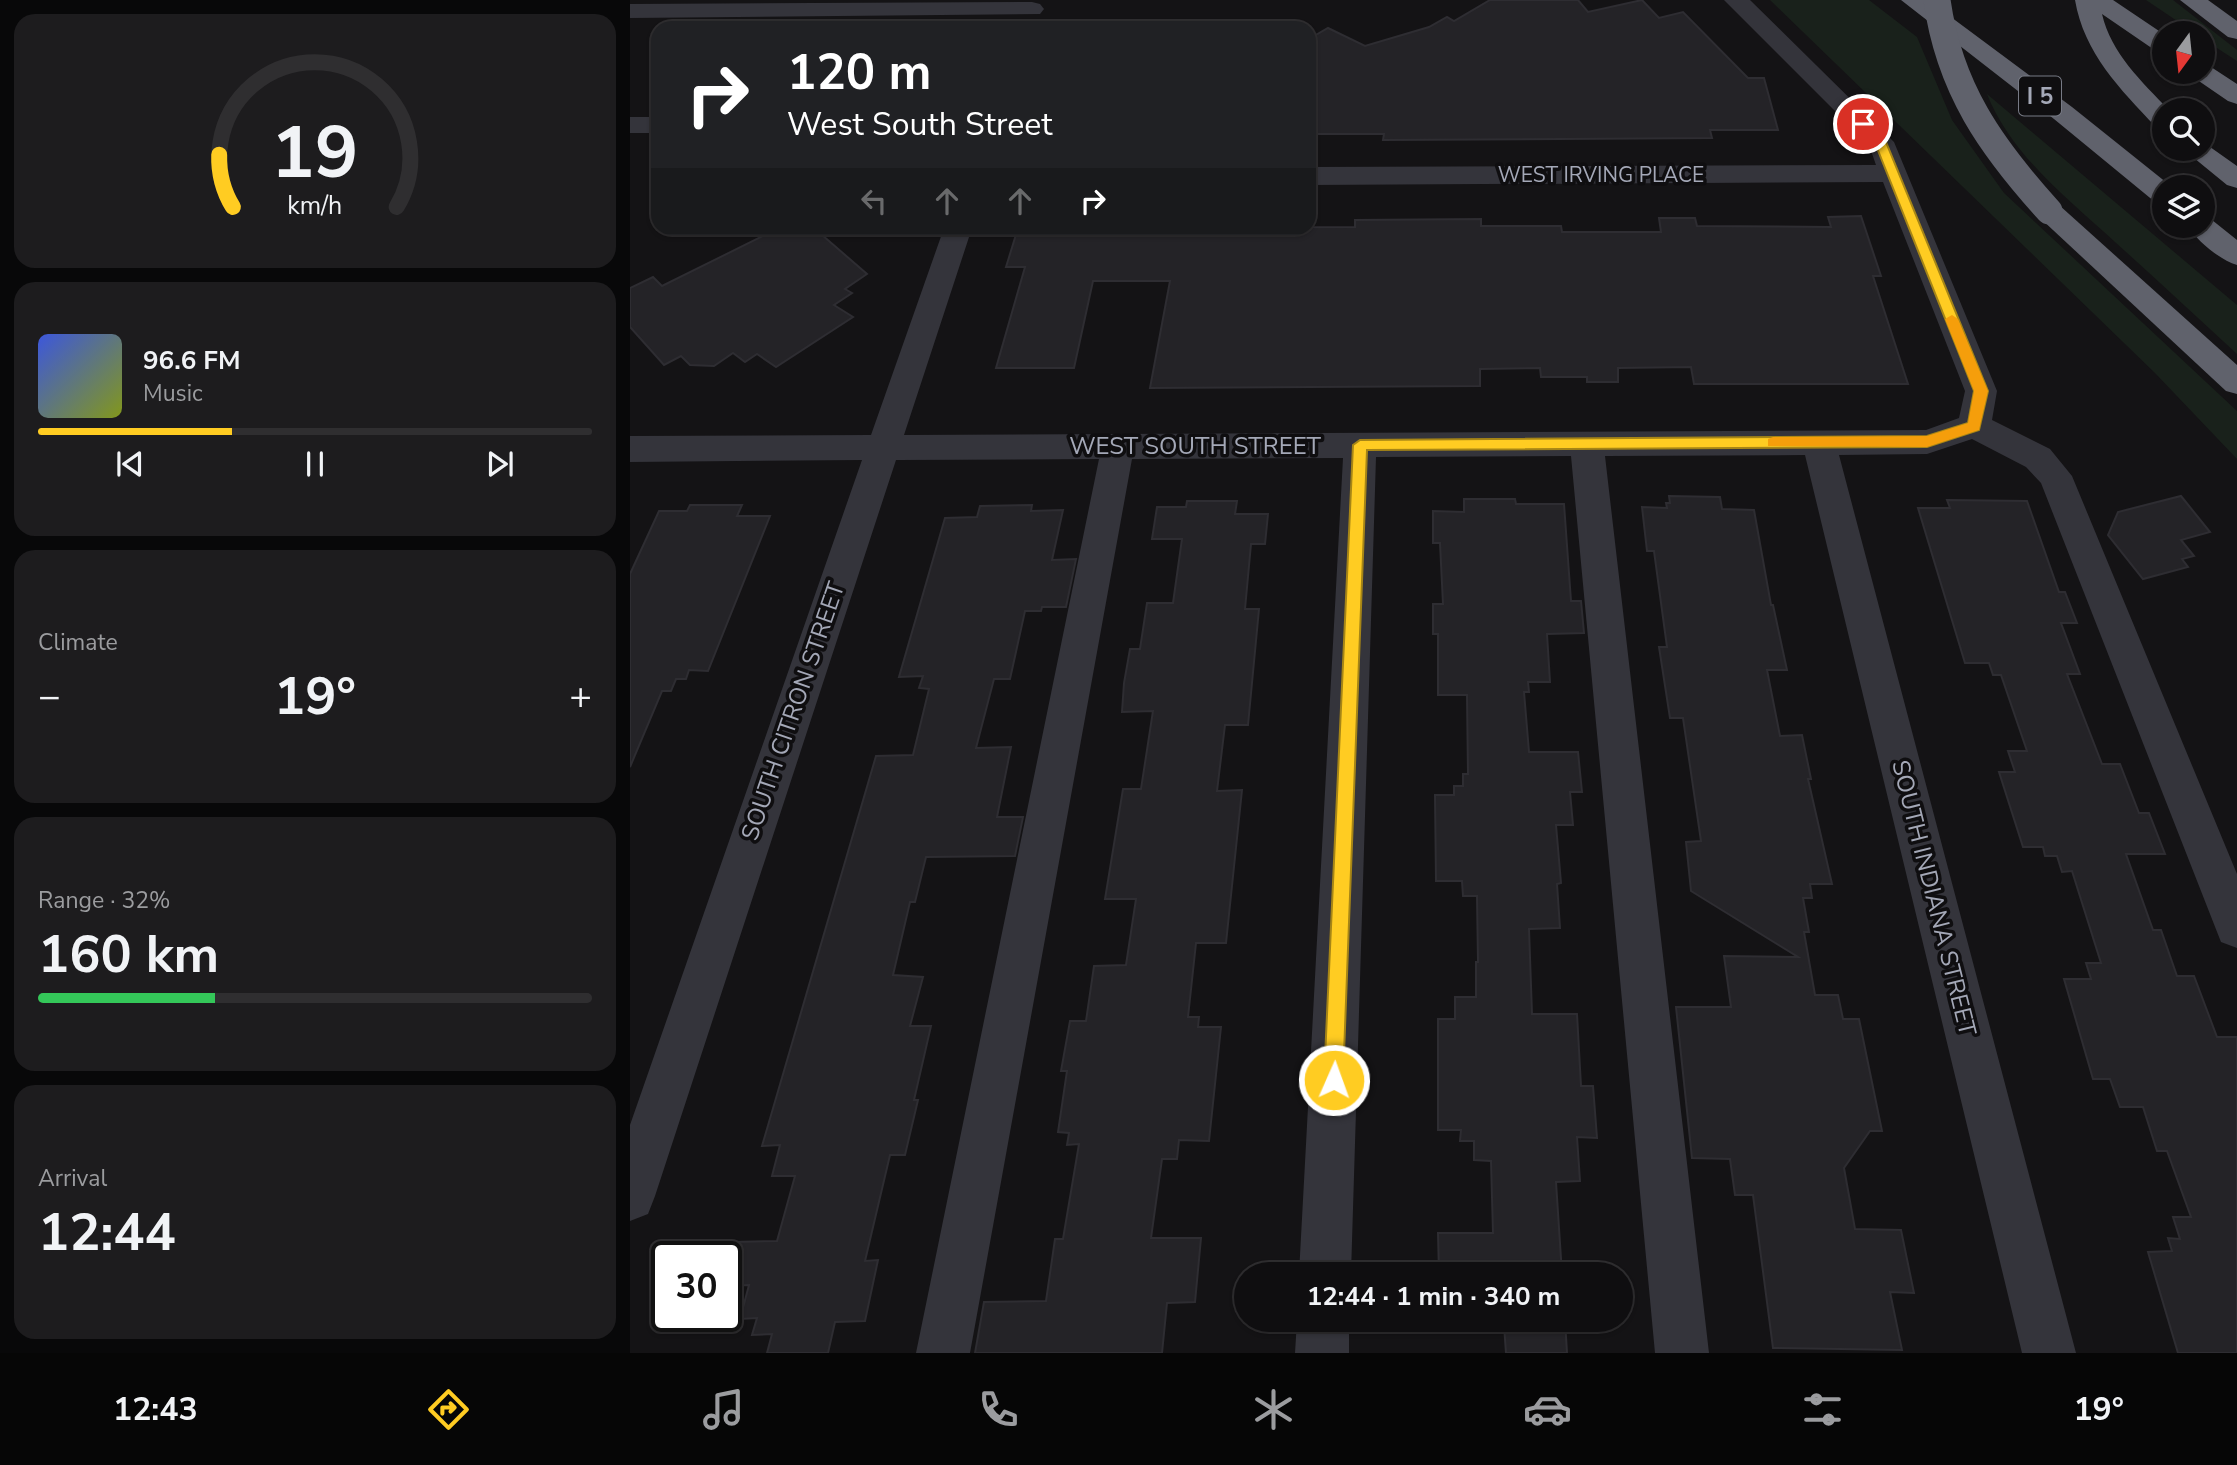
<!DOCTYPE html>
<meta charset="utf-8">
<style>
:root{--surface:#0f0e10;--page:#1d1c1e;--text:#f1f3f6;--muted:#9b9c9f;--line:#2f2e30;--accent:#fc2}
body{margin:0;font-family:"Nunito Sans",sans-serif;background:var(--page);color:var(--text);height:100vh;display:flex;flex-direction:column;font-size:26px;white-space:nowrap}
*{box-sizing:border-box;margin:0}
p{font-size:23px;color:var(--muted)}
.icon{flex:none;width:38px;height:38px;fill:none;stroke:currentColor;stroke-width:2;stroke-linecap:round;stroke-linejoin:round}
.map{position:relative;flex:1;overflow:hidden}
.sheet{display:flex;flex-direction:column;gap:14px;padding:14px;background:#080809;width:630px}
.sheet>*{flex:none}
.guide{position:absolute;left:21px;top:21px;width:665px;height:214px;border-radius:21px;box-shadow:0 2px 5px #0004,0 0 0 2px var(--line);background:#202124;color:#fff;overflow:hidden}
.needle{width:46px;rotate:195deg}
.fabs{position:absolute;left:1522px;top:21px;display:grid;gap:14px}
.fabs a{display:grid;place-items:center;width:63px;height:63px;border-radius:50%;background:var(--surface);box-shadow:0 2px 5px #0004,0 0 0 2px var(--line);font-size:35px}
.speed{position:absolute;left:21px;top:1241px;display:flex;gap:14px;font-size:35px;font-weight:700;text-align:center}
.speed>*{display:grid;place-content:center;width:91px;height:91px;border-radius:50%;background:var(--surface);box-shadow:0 2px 5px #0004,0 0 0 2px var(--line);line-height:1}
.speed .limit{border:4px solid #111;border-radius:10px;background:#fff;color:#111}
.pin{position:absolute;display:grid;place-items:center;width:60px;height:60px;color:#fff;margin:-30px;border:4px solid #fff;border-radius:50%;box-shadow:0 2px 7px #0007}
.me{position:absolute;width:77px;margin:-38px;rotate:2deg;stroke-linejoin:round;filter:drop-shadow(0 0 5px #0008)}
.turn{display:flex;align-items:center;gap:24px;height:147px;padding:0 21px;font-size:32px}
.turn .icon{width:91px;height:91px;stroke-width:2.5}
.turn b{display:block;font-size:49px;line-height:60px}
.lanes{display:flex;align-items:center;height:66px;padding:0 21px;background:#0003;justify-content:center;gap:35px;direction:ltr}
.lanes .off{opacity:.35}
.big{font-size:52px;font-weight:700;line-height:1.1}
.sheet .card{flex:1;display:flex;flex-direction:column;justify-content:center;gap:10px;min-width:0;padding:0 24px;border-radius:21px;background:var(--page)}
.sheet .dial{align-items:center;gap:0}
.dial svg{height:182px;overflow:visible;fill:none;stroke:var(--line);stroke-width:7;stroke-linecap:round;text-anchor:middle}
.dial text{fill:var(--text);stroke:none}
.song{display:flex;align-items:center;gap:21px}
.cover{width:84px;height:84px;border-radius:10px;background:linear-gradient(135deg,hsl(230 70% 55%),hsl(70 70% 35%))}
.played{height:7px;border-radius:4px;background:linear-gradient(90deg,var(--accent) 35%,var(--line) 35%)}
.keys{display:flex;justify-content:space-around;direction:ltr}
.heat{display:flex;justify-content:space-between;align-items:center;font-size:38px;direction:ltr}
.charge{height:10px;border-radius:5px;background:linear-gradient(90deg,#34c759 32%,var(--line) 0)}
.trip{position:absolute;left:604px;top:1262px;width:399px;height:70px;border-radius:35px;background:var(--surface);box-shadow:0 2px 5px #0004,0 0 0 2px var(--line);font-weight:700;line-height:70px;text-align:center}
.dock{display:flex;height:112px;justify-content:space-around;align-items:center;background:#060606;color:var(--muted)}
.dock .icon{width:49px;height:49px}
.dock .on{color:var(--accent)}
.dock b{font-size:32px;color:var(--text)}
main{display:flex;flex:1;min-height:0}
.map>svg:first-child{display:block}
.green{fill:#19211b}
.building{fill:#242327;stroke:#2e2d32;stroke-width:2}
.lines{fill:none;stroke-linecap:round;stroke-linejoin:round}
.minor{fill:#34343b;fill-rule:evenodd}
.highway{fill:#60626c;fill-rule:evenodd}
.highway-bridge{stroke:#60626c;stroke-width:27}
.route{fill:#fc2;stroke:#a68516;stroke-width:2}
.slow{fill:#f59e0b}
.labels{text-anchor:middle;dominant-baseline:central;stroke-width:7;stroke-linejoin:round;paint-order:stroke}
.far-street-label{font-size:21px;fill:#a4a8b7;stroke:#0f0e10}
.shield{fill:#0f0e10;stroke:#777a85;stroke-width:2}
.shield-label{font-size:23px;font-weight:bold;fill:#a4a8b7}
.street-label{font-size:24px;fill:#a4a8b7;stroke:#0f0e10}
</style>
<main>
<section class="sheet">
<div class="card dial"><svg viewBox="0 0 100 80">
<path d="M14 69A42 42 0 1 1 86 69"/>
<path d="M14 69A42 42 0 0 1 8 46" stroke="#fc2"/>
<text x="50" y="56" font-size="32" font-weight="700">19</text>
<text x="50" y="72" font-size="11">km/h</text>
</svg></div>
<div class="card">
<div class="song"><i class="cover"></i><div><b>96.6 FM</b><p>Music</p></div></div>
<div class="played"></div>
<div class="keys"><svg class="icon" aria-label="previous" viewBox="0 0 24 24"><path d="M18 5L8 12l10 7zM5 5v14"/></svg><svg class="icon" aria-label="pause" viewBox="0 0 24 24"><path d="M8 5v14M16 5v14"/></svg><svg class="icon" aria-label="next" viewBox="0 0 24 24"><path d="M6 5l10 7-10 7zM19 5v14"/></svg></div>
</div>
<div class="card"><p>Climate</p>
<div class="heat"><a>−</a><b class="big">19°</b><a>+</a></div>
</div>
<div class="card"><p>Range · 32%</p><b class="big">160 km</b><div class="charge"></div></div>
<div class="card"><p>Arrival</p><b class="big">12:44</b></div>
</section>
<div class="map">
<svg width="1607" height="1353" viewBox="0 0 1607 1353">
<rect width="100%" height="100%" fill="#141315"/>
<g class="green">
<path d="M1140 0H1239L1287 37 1322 120 1374 193 1607 411V459L1525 373Z"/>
<path d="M1516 0H1543L1607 50V61L1573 39V33H1565Z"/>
<path d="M1357 94 1607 305V354C1566 316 1526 279 1485 242 1438 199 1381 155 1357 94Z"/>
</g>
<g class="building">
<path d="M860 0H948L958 12 1012 0 1029 18 1053 12 1118 78H1134L1148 130H1080L1082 138 753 140 754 134H679V39L698 28 735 46 799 27 817 17 824 21Z"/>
<path d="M1231 216 1251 276H1243L1278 384H1064L1061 367 988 368V382H957V377H911L910 368 850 369V386L520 388 540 281H463L444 368H366L395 267H376L388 228 725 227V220L851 219V226H931L932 232H1031L1029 218H1065L1067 226 1201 227 1198 217Z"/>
<path d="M149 228H184L237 274 215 289 222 293 204 305 223 317 146 367 127 354 115 362 103 353 84 366 60 365 51 356 34 365 0 327V288L23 277 32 286Z"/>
<path d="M1039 496 1090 497 1092 509 1124 510 1141 605H1143L1157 670H1137L1150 736 1172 735 1181 779H1178L1202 884H1180L1182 898H1173L1179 932H1174L1185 995H1208L1213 1019H1229L1252 1131H1240L1214 1168 1225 1229 1271 1230 1284 1293 1260 1292 1272 1350 1143 1348 1123 1195H1105L1100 1159 1062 1158 1046 1007H1101L1094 956 1168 957 1061 891 1056 842 1071 841 1053 718H1040L1029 647H1037L1024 551H1017L1012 507 1037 508 1036 503H1040Z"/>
<path d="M1551 496 1580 532 1551 540 1564 556 1552 559 1558 567 1513 579 1478 535 1488 512Z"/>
<path d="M834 499H885L886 504H934L941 601H951L954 633 917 634 920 682H898L899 692H894L899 752H948L952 792H940L943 825H926L931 883 927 884 930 928 899 929 902 1014H947L951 1086H963L967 1138 947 1137 950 1181 926 1182 932 1274H809L808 1233H863L861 1161 844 1160V1141H830L831 1130H808V1019H825V997H846V962H848L847 896H833L832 881H806L805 795H824V786H833V774H838L837 695H808V634H803V604H813L810 543H803V511L834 512Z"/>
<path d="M1317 500 1397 501 1429 592H1435L1447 623H1431L1450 674H1437L1472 764H1490L1509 813H1519L1535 854H1496L1523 930H1531L1547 976H1564L1587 1037H1607V1353H1548L1518 1252 1542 1251 1538 1238 1550 1239 1543 1217H1561L1537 1151H1527L1513 1107H1490L1480 1079H1463L1434 979H1461L1456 963H1471L1442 871 1432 872 1427 856H1415L1413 847H1393L1369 772H1385L1378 751H1397L1371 675H1363L1359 663H1335L1288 508H1320Z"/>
<path d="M557 501H607L605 514H638L635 544H621L615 609H629L618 725H595L587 791 612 790 596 943H566L558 1017H569L568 1027H591L579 1141 549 1140 547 1159H532L521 1238H571L565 1302 537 1303 532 1353H345L354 1302 416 1301 425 1239H433L449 1144 437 1145 439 1133 428 1132 437 1071H431L440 1021H456L464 966 496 965 506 899H475L493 789H511L523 711 492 712 494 683 500 649H510L517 603H543L552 539H522L527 507H556Z"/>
<path d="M60 505H112L107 516H140L78 671 59 670 56 679H46L41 691H32L0 767V574L29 511H57Z"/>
<path d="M402 505 401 511 433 510 422 560 446 559 436 607H412L411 611H395L380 679H364L346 748 381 747 367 817H393L385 856 296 857 285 902H280L263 975 293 977 280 1026H301L284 1100H288L275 1155H260L235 1261 248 1260 235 1321 205 1322 198 1353H137L142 1334 122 1335 127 1318 110 1319 119 1285 96 1286V1265L103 1242 147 1241 165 1176H142L150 1145 132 1146 246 756 283 755 299 689 289 688 293 676 269 677 315 518 347 517 350 506Z"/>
<path d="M856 1320H935L937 1353H876L874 1325 856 1326Z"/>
</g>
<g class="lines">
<g class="minor">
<path d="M1094 0H1120L1264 142 1367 391 1362 420 1420 449 1442 476 1607 874V948L1591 942 1411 483 1396 467 1342 439 1297 454 1209 455 1446 1353H1392L1175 455 975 456 1079 1353H1025L941 456 746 457 721 1274H669L713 458 502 459 340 1353H286L469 459 266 460 25 1196 18 1214 0 1221V1125L232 460 0 462V436L241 435 314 228H342L274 435 1296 430 1329 418 1335 391 1253 182 679 185V167L1246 165 1239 145Z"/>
<path d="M402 2 410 4 414 9 410 14 0 18V4Z"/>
<rect x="0" y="117" width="28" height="16"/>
<path d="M667 1320H719V1353H665Z"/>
</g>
<g class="highway">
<path d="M1271 0H1298L1442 107 1542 187H1535V205L1525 202 1424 119Z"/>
<path d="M1445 0H1483L1535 35V53L1526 51 1472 14C1481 53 1512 82 1539 110H1535V129L1526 127C1490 89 1454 53 1445 0Z"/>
<path d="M1550 0H1578L1607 21V39L1598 37Z"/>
<path d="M1573 65 1581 67 1607 84V104L1598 101 1563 77 1559 72H1573Z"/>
<path d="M1573 142 1607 166V188L1597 185 1553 149H1573Z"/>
<path d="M1419 202 1429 205 1607 365V394L1596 391 1409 217 1405 211 1409 205Z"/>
<path d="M1573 217 1582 220 1607 240V265C1590 260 1567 241 1558 226H1573Z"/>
</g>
<path class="highway-bridge" d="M1307 0C1319 88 1361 147 1419 211"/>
</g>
<path class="route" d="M1229 122H1236L1256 142 1358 391 1349 430 1297 447 737 450 713 1080 710 1087 704 1090 697 1087 694 1080 723 445 730 440 1297 436 1338 423 1344 391 1245 143 1229 127Z"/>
<path class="slow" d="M1322 315 1328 319 1358 391 1349 430 1297 447 1138 446V439L1143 437 1297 436 1338 423 1344 391 1315 319Z"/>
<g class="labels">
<g class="far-street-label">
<text x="971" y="175">WEST IRVING PLACE</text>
</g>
<rect class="shield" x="1389" y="76.5" width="42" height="39" rx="5"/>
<g class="shield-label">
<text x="1410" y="96">I 5</text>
</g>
<g class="street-label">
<text x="565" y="446">WEST SOUTH STREET</text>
<text transform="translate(163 711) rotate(-71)">SOUTH CITRON STREET</text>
<text transform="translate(1304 898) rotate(76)">SOUTH INDIANA STREET</text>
</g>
</g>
</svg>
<div class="fabs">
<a><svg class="needle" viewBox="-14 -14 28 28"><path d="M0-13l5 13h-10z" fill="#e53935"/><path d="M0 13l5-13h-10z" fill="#9b9c9f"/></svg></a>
<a><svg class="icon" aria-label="search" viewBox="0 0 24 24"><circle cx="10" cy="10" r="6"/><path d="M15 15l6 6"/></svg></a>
<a><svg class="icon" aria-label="layers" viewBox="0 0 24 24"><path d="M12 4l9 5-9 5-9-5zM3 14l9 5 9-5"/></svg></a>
</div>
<div class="speed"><div class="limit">30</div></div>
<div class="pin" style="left:1233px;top:124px;background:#d93025"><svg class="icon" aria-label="arrive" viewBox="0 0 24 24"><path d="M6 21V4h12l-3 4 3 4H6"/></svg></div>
<svg class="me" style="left:704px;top:1080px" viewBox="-20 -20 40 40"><circle r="17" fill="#fc2" stroke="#fff" stroke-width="3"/><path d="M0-11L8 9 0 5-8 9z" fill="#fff"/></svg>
<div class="trip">12:44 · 1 min · 340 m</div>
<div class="guide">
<div class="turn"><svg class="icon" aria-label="right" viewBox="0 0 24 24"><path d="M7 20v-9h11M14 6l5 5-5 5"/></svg><div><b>120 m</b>West South Street</div></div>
<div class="lanes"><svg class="icon off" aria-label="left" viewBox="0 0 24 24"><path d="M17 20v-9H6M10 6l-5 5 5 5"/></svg><svg class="icon off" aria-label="ahead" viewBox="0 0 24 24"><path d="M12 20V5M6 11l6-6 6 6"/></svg><svg class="icon off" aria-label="ahead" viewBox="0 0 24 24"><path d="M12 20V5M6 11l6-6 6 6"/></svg><svg class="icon" aria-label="right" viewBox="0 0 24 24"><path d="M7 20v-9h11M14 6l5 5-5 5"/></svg></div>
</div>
</div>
</main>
<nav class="dock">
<b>12:43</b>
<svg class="icon on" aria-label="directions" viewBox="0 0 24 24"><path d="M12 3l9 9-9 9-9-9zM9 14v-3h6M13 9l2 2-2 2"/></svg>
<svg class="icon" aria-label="music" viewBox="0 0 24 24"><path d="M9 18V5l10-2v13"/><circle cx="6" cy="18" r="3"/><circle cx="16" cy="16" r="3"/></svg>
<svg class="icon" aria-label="phone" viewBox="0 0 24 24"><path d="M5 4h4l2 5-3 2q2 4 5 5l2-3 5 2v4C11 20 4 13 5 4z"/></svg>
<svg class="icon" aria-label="climate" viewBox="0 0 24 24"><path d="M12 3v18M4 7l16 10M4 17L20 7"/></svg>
<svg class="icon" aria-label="car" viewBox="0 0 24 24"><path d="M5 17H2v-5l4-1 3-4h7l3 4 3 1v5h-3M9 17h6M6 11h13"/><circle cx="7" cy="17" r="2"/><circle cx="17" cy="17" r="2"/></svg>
<svg class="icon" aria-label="filters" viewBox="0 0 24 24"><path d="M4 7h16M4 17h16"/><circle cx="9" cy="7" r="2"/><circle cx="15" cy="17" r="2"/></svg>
<b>19°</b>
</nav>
